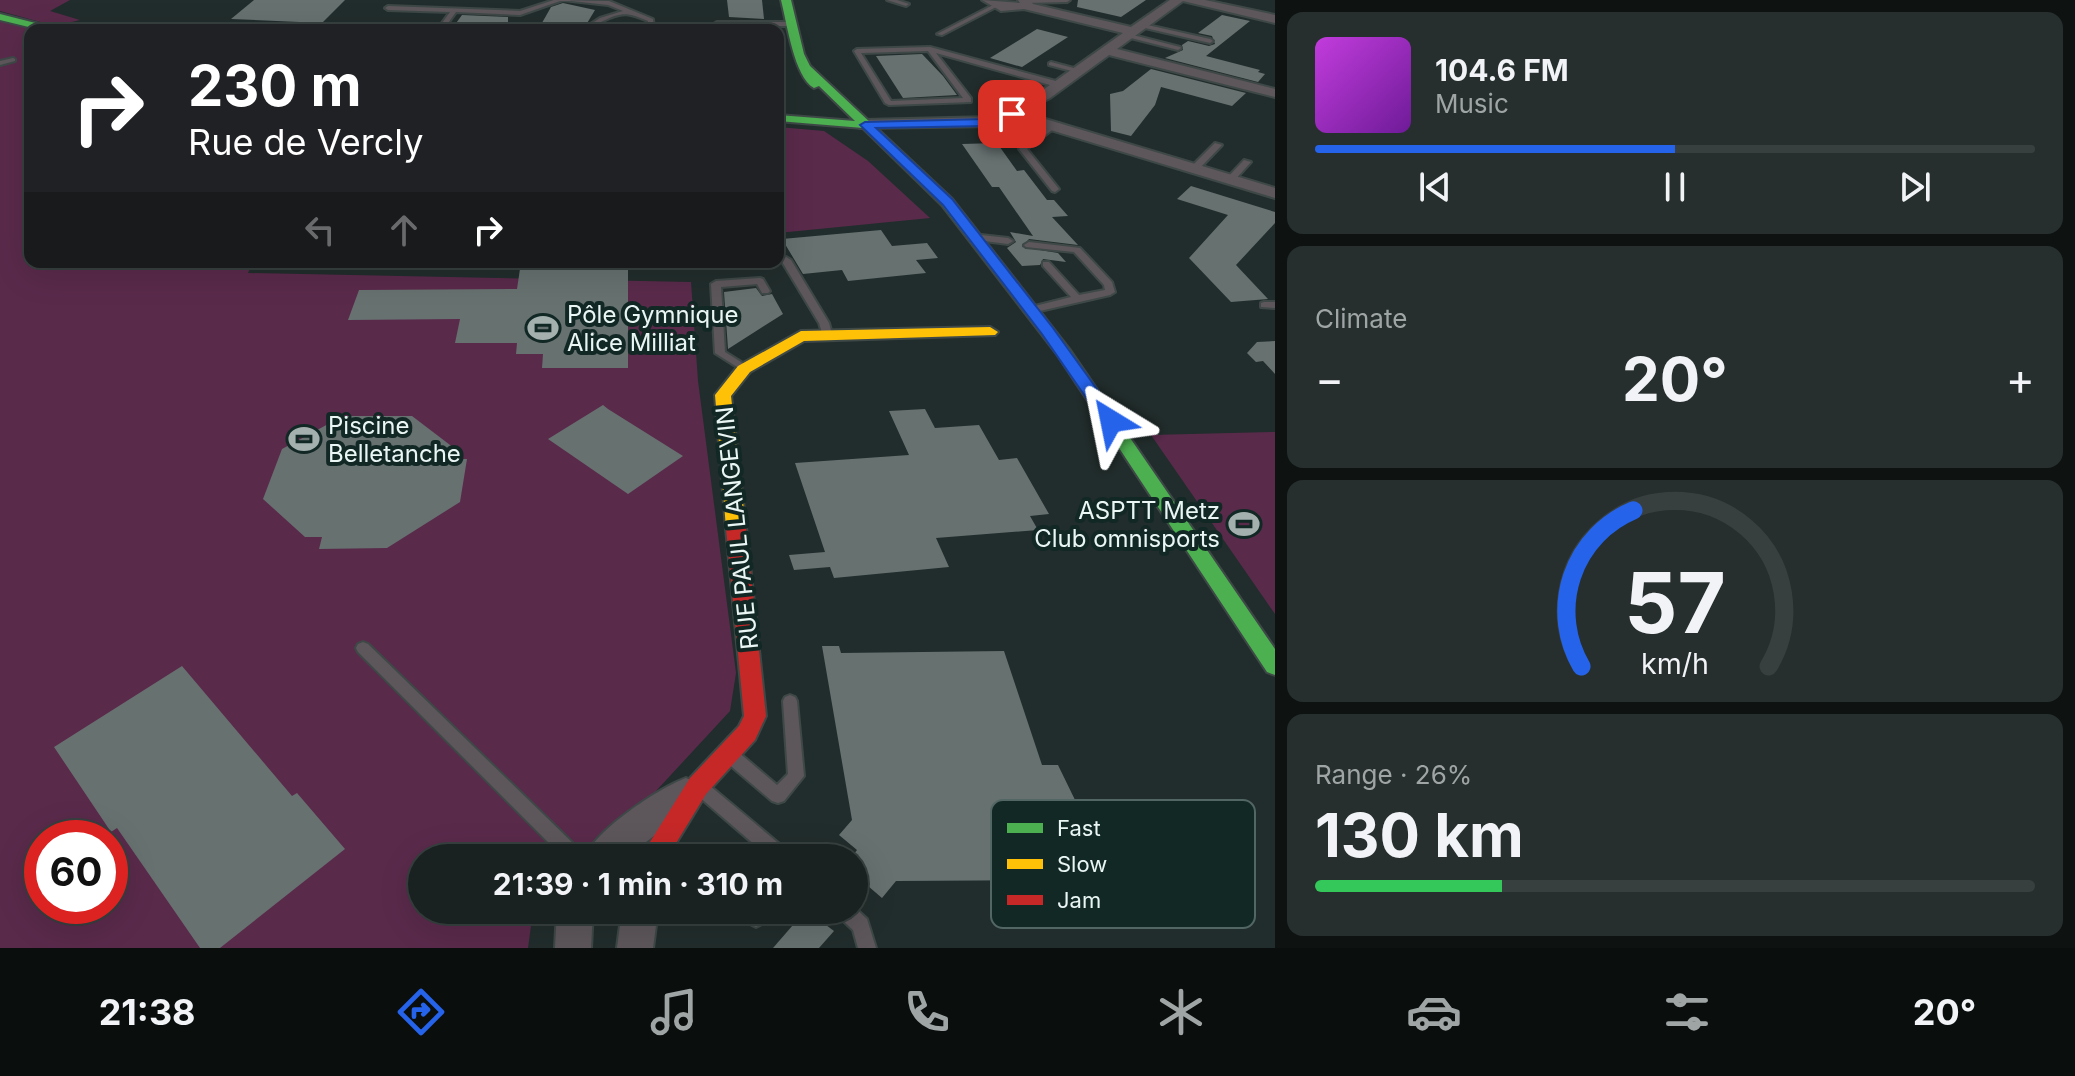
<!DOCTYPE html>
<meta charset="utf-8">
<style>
:root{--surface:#192221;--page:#262f2e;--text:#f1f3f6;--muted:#9fa4a5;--line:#373f3f;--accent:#2563eb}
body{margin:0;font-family:Inter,sans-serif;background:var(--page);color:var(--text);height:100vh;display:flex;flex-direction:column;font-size:30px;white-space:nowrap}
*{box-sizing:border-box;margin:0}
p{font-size:26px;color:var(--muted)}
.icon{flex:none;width:44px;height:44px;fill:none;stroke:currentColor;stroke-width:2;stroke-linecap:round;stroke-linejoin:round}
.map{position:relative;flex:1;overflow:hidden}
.panel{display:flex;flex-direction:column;gap:12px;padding:12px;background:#0e1312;width:800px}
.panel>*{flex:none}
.hud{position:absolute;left:24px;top:24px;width:760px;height:244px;border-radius:16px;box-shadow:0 8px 32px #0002,0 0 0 2px var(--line);background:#202124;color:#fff;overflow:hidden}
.speed{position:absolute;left:24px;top:820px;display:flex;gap:16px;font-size:40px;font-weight:700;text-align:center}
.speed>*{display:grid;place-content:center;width:104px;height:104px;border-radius:50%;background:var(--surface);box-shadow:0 8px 32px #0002,0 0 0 2px var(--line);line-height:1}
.speed .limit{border:12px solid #d22;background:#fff;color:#111}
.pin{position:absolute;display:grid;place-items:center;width:68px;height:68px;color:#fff;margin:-34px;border-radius:16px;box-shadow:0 4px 12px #0006}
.me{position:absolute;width:88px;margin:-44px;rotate:325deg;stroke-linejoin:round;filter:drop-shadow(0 0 6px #0008)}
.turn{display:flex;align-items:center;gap:28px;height:168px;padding:0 32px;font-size:36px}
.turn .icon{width:104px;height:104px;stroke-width:2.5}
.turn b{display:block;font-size:56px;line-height:68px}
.lanes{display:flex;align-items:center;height:76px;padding:0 32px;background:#0003;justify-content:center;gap:40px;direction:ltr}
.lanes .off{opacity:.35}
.big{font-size:60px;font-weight:700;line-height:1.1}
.panel .widget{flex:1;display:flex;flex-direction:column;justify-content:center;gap:12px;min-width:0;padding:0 28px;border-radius:16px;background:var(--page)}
.panel .dial{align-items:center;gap:0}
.dial svg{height:208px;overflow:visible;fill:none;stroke:var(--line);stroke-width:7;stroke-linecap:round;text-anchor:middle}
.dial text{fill:var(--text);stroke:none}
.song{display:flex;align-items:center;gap:24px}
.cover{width:96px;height:96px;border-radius:12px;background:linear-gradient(135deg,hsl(290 70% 55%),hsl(280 70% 35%))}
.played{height:8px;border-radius:4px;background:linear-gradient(90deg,var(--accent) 50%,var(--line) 50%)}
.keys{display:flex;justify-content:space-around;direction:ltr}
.heat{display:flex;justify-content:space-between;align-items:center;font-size:44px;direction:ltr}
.charge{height:12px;border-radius:6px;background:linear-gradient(90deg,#34c759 26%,var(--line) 0)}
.trip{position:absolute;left:408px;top:844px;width:460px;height:80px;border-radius:40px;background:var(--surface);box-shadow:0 8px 32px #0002,0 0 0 2px var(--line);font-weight:700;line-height:80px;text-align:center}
.tab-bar{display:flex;height:128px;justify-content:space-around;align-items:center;background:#0a0e0d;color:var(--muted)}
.tab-bar .icon{width:56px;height:56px}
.tab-bar .on{color:var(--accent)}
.tab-bar b{font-size:36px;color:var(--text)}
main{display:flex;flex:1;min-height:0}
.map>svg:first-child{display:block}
.green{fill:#5a2a4b;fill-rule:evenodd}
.building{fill:#667170}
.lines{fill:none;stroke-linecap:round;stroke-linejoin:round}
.lane-casing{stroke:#3e4847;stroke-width:4}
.street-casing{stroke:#3e4847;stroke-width:4}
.fast-casing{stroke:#3e4847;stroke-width:4}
.slow-casing{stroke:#3e4847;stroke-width:4}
.jam-casing{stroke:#3e4847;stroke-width:4}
.lane{fill:#5d575c;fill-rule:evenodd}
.street{fill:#5d575c;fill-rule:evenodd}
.fast{fill:#4caf50;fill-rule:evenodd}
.slow{fill:#ffc107;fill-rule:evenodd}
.jam{fill:#c62828;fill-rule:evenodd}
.route{fill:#2563eb;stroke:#184099;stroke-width:2}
.labels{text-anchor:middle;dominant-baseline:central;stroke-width:8;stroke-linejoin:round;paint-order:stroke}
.poi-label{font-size:24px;fill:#e9f6f4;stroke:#122825;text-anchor:start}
.street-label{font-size:24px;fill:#e9f6f4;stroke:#122825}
.key{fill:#122825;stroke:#526663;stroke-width:2}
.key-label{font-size:22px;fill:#e9f6f4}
</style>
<main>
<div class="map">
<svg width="1275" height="948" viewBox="0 0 1275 948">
<rect width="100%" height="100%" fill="#212d2c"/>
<g class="green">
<path d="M0 0H70L50 11 80 20 55 26 0 11Z"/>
<path d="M0 17 52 30H30V262H253L248 273 691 282 698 381 736 673 730 711 594 858H422V910H546L531 926 528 948H0ZM42 838H110V906H42Z"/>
<path d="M778 127 824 131 868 161 930 218 778 233Z"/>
<path d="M1275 432V614L1151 435Z"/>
</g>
<g class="building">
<path d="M254 0H345L322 23 231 19Z"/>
<path d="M727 0H762L764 19 729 17Z"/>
<path d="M1078 0H1146L1121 17 1077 7Z"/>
<path d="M563 3 595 10 583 30H538L551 7Z"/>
<path d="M462 15 508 17V30H451Z"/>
<path d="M1222 15 1250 21 1206 56 1260 70 1258 72 1265 74 1258 82 1165 58 1183 50 1182 45 1188 41 1209 46 1215 44 1212 36 1198 33Z"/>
<path d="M1037 29 1068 37 1022 67 990 58Z"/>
<path d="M922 54 943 76 957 95 903 98 876 56Z"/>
<path d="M1151 69 1246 93 1232 106 1161 87 1155 105 1131 136 1111 131 1110 94 1123 91Z"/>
<path d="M997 143 1017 171 1024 170 1047 200H1054L1068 216 1052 217 1078 245 1029 239 1022 247 1058 253 1066 262 1043 259 1040 265 1022 266 1007 248 1016 242 1010 232 1033 236 999 187H992L962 144Z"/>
<path d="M1191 186 1275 212V223L1236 265 1268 299 1231 302 1189 258 1228 215 1177 199Z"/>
<path d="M881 230 892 246 927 243 938 258 916 260 926 273 848 281 842 270 803 274 782 239Z"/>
<path d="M521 262H628V368H542L543 354H516L517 343H455L460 319 348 320 359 290 517 289Z"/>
<path d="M756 288 762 296 772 294 783 314 728 349 724 292Z"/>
<path d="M1275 341V374L1263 361 1256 362 1247 353 1257 342Z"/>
<path d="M603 405 608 409 683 456 628 494 548 439Z"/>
<path d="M925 409 935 428 979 425 999 460 1017 458 1049 514 1030 516 1038 530 936 538 949 567 834 578 830 567 794 570 789 555 825 552 795 463 909 455 889 411Z"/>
<path d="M343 416H412L454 448 452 459H467L460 502 387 548 319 549 322 537H305L263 499 282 449Z"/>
<path d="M822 646H839L841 653 1004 651 1042 765H1058L1076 802 1089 863H1075L1081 880 896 881 882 898 854 874V854L857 850 839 835 852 820Z"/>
<path d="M182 666 292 796 297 793 345 849 220 948H200L117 828 111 832 54 747Z"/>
<path d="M806 910 834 931 819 948H773Z"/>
</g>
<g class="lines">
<g class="lane-casing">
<g id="lane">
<path d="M554 0 609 1 653 19 654 30H648V21C629 13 623 11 603 21 596 24 593 28 586 29V27L600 18 623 11 608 5 563 0 520 15 456 12 443 30H437L450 12 388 10 385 8 388 6 520 11Z"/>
<path d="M887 0H897L909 4 906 6Z"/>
<path d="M1023 0H1070L1067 2 1025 3Z"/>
<path d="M993 5 998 6 942 35 937 34Z"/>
<path d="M717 22H790L793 24 790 26H720V30H714V24Z"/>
<path d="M1143 24 1210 39 1213 41 1210 43 1141 27 1140 26Z"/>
<path d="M1129 34 1180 47 1181 48 1178 50 1127 37V35Z"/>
<path d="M930 47 1063 83 1064 85 1057 87 936 53 971 98V102L889 105 885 103 854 51 857 49ZM928 51 963 98 891 101 861 53Z"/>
<path d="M13 58 15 59V61L0 65V61Z"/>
<path d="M1051 62 1081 70 1082 71 1079 73 1049 65V63Z"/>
<path d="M1049 125 1056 127 1027 149 1059 189 1055 192 1052 191 1019 149Z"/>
<path d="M1215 143 1222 145 1197 171H1191V167Z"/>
<path d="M1244 160 1251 162 1233 182H1227V178Z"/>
<path d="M972 234 1008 238 1013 241 1008 244 969 239 967 237Z"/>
<path d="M1029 242 1080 248 1112 282 1115 292 1110 295 1031 313 1027 312V308L1071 297 1043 266V262H1049L1079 295 1105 290 1104 285 1074 252 1026 247 1024 245Z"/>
<path d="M786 257 791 260 829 323 832 334 831 336H823L819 323 781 260Z"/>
<path d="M760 278 763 279 770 291 768 293H762L757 284 721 287 725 352 749 367 750 369 749 371 745 372 715 353 711 284 716 281Z"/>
<path d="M1264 302H1275V308L1261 307V303Z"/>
<path d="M363 642 368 644 582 852 584 858H564L358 652 356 648 358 644Z"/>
<path d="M790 695 795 697 797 701 804 776 784 801 778 803 772 801 725 761 723 756 725 751 731 749 737 751 777 785 788 774 783 701 785 697Z"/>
<path d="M703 783 709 785 789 852 791 858H770L697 795 695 790 697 785Z"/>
<path d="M854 907 867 919 876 948H858L853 930 838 916 835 910H854Z"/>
<path d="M750 910H768L762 924 756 927 750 924 747 918Z"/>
</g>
</g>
<g class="street-casing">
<g id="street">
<path d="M982 0 1020 3 1018 0H1030L1033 4 1131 27 1170 0H1205L1275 15V23L1183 1 1117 49 1275 89V97L1109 55 1050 98 1022 112 1275 188V198L1011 118 994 126 860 128 857 125 865 120 991 117 1040 92 1123 33 1024 9 1001 11Z"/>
<path d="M686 778 697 783 702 793C696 806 641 845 626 858H584C596 830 657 789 686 778Z"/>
<path d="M557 910H593L591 948H555Z"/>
<path d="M622 910H658L653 948H617Z"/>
</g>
</g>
<g class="fast-casing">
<g id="fast">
<path d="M781 0H791L804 54 810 66 952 199 1069 349 1275 649V675L1267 672 1057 354 942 205 863 128 778 121V115L855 121 819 86 814 88C794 77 787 23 781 0Z"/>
<path d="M0 14 55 28 57 30H41L0 20Z"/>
</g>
</g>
<g class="slow-casing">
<path id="slow" d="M990 327 998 332 995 335 804 341 750 372 731 396 746 528 743 533H729L726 528 715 395 738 366 801 331Z"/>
</g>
<g class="jam-casing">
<path id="jam" d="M736 521 743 523 746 528 766 716 755 740 706 794 667 858H640L690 778 739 726 744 716 726 528 729 523Z"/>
</g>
<use href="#lane" class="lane"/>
<use href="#street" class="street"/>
<use href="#fast" class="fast"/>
<use href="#slow" class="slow"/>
<use href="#jam" class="jam"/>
</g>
<path class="route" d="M1012 111 1016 117 987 126 876 128 952 199 1053 328 1117 417V425H1105L1042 334 943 205 860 125 865 122 986 119Z"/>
<defs>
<g id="stadium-bare" transform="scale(2.4)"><path d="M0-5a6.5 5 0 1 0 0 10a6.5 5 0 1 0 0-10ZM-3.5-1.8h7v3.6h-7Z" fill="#a3b0ae" stroke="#122825" stroke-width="2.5" paint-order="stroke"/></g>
</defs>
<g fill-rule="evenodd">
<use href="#stadium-bare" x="543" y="328"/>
<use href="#stadium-bare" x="304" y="439"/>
<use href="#stadium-bare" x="1244" y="524"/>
</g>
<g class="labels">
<g class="poi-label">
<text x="567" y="314">Pôle Gymnique<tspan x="567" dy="28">Alice Milliat</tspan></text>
<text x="328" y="425">Piscine<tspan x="328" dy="28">Belletanche</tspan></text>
<text x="1220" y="510" text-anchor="end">ASPTT Metz<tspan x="1220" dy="28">Club omnisports</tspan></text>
</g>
<g class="street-label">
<text transform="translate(737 528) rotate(-96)">RUE PAUL LANGEVIN</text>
</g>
</g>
<rect x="991" y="800" width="264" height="128" rx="12" class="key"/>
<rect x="1007" y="823" width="36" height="10" fill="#4caf50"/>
<rect x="1007" y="859" width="36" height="10" fill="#ffc107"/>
<rect x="1007" y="895" width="36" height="10" fill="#c62828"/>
<g class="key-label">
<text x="1057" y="836">Fast</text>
<text x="1057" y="872">Slow</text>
<text x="1057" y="908">Jam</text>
</g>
</svg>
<div class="speed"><div class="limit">60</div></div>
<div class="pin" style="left:1012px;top:114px;background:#d93025"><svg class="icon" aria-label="arrive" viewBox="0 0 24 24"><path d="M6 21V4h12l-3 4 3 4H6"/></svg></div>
<svg class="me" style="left:1111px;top:421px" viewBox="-20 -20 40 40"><path d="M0-17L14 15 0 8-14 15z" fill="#2563eb" stroke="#fff" stroke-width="4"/></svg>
<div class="trip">21:39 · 1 min · 310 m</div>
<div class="hud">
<div class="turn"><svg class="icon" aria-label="right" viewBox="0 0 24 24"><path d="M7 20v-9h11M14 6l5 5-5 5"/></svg><div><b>230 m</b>Rue de Vercly</div></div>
<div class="lanes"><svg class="icon off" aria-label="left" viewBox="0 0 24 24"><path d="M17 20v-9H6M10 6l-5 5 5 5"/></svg><svg class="icon off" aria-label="ahead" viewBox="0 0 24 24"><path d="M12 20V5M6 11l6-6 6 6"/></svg><svg class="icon" aria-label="right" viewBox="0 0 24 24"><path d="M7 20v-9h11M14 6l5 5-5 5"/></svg></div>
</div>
</div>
<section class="panel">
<div class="widget">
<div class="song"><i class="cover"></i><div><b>104.6 FM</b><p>Music</p></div></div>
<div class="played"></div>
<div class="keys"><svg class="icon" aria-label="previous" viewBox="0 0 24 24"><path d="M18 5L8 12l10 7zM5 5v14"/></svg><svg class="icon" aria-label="pause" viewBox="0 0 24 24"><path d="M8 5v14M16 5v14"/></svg><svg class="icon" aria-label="next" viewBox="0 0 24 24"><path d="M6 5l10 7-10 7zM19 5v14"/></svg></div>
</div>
<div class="widget"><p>Climate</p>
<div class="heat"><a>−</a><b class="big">20°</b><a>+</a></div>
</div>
<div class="widget dial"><svg viewBox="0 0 100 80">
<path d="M14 69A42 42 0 1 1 86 69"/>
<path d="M14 69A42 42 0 0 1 34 9" stroke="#2563eb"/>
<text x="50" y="56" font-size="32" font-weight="700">57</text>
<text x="50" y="72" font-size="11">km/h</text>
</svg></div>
<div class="widget"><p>Range · 26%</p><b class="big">130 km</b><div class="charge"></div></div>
</section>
</main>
<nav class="tab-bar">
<b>21:38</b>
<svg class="icon on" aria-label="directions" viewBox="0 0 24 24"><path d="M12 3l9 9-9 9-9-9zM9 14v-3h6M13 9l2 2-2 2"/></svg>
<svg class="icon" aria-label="music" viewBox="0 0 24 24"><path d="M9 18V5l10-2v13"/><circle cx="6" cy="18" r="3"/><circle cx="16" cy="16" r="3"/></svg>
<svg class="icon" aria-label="phone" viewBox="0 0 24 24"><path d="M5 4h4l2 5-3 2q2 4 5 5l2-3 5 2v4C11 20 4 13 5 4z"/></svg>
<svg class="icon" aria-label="climate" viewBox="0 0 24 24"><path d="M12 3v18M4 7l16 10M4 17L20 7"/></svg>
<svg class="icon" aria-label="car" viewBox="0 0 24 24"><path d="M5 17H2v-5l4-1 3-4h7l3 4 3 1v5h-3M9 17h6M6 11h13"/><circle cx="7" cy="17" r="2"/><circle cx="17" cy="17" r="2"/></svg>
<svg class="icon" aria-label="filters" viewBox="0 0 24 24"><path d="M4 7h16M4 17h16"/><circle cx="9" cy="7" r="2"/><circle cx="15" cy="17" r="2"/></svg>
<b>20°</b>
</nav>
